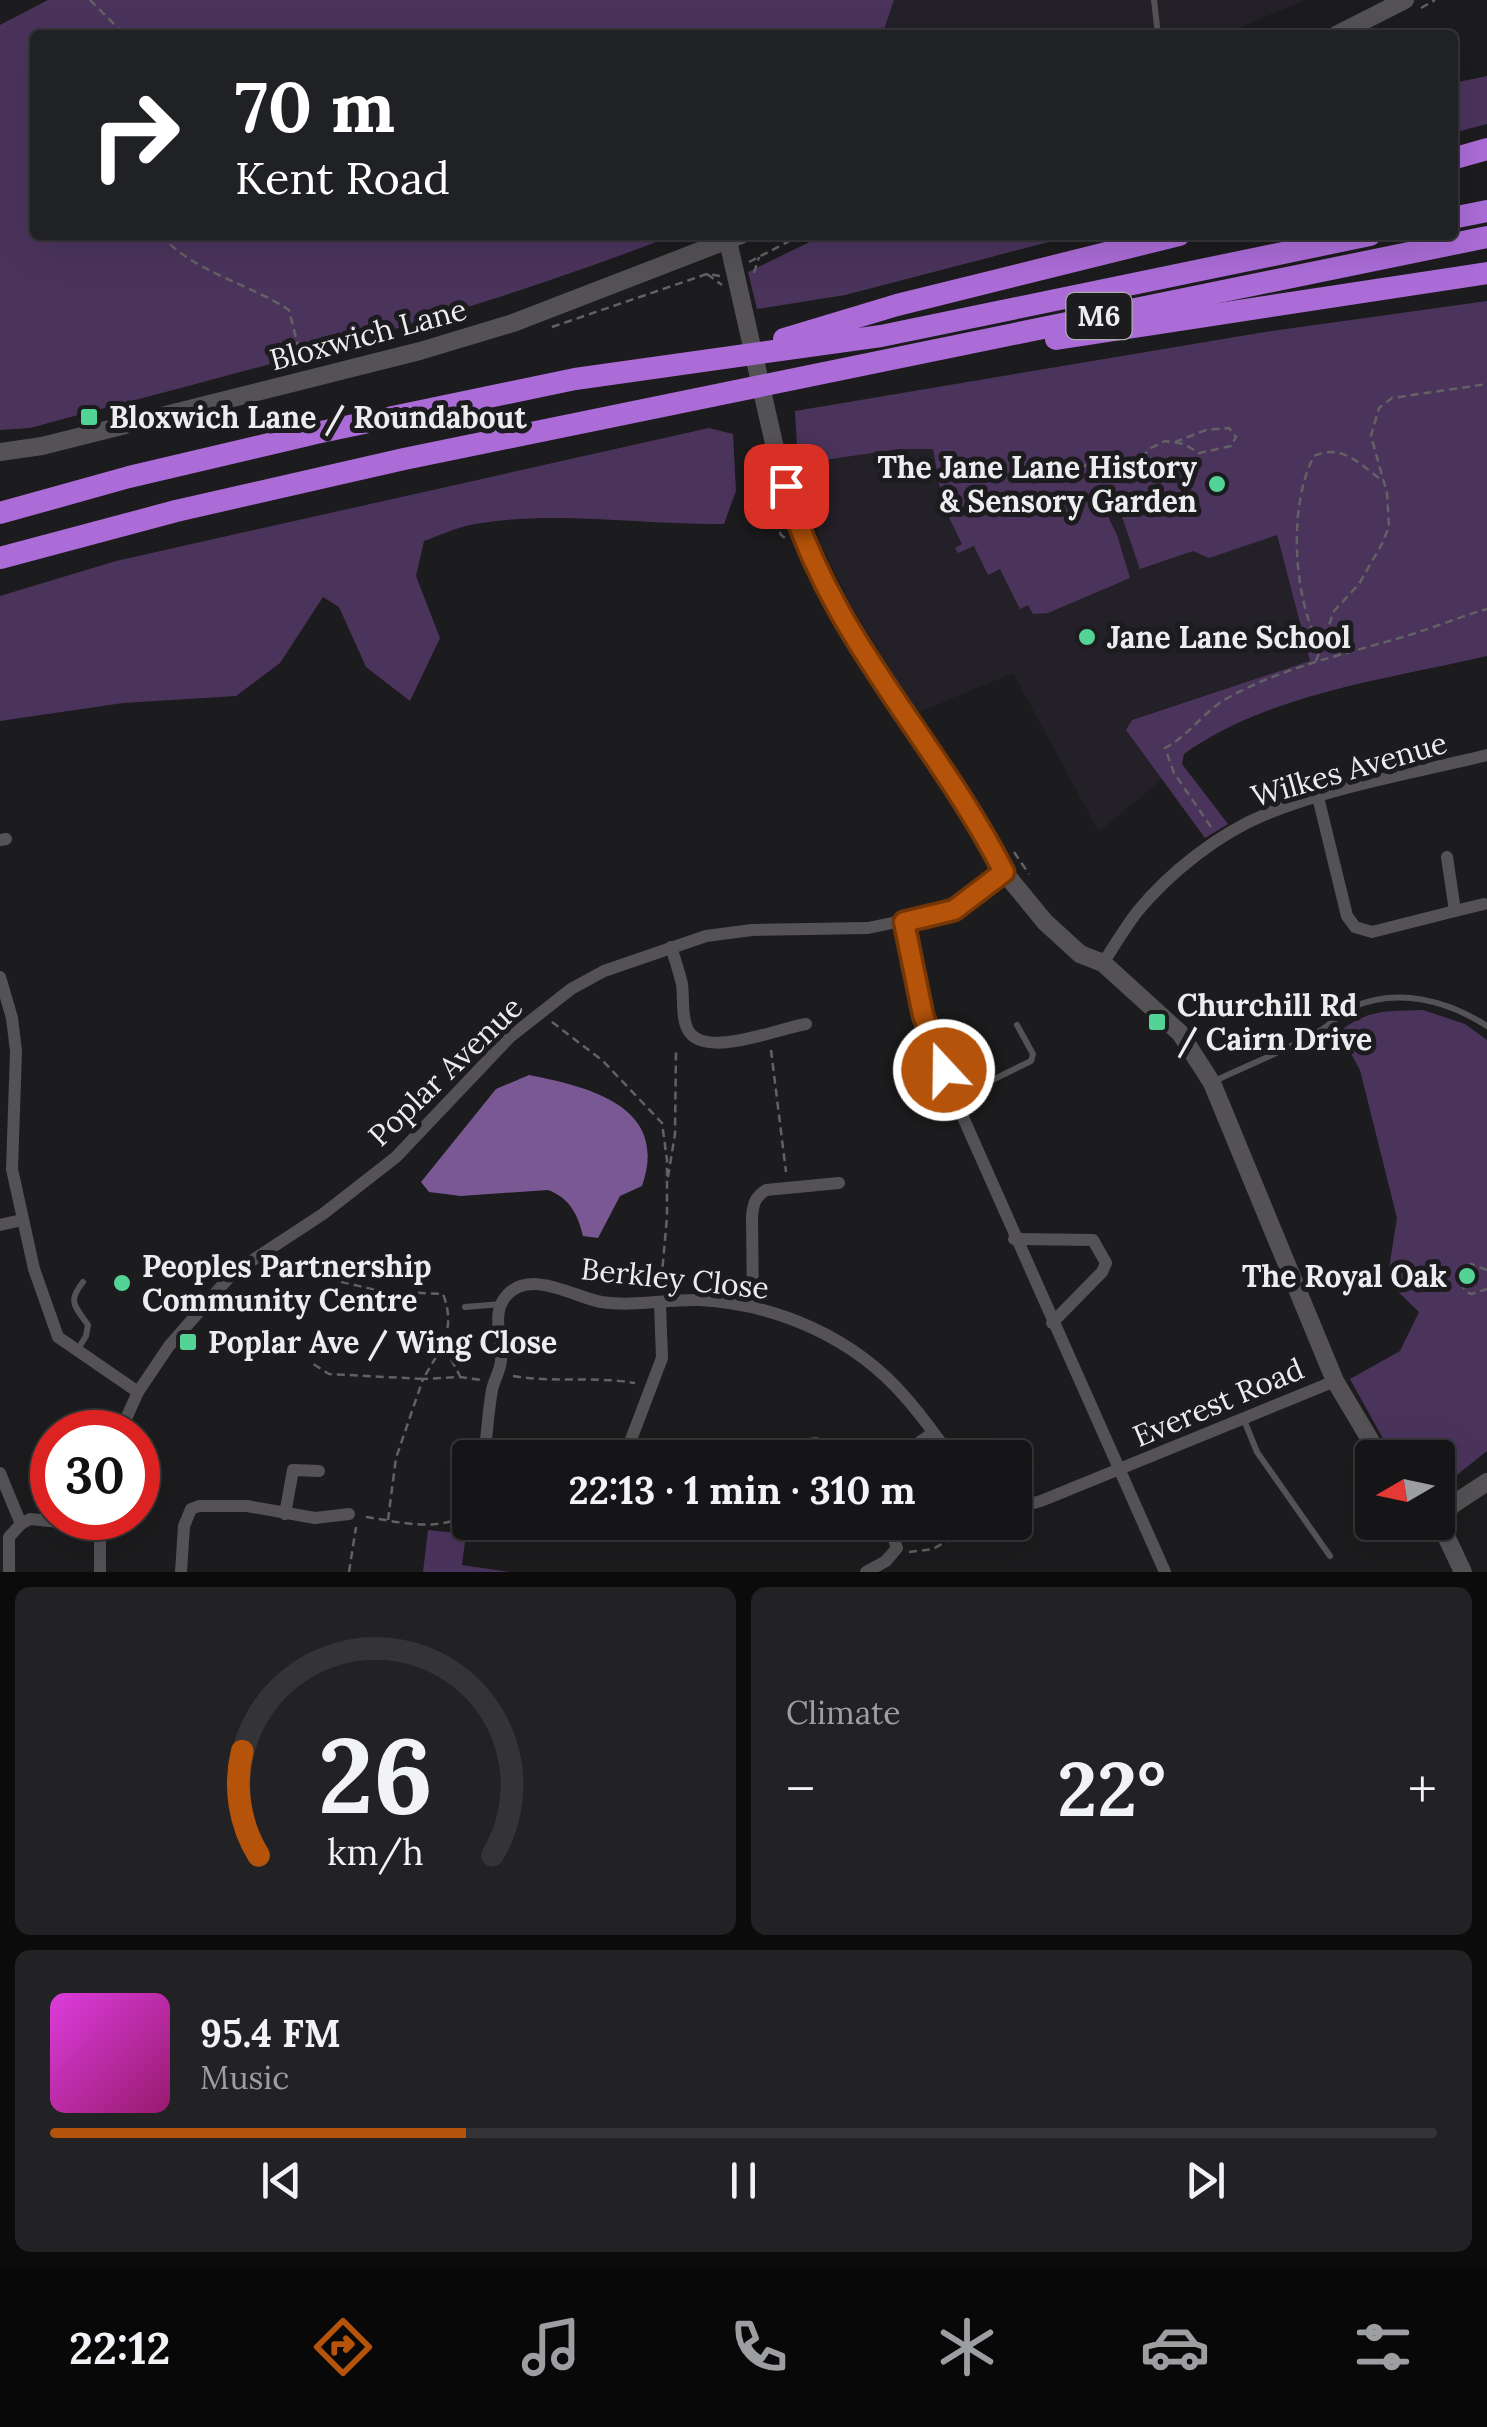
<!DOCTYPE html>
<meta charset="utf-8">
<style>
:root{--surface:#151416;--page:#222123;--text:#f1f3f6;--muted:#9d9ea1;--line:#343335;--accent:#b45309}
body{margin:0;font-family:Lora,serif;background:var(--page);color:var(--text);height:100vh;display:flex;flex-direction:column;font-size:38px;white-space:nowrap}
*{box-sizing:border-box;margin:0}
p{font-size:32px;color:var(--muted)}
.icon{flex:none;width:55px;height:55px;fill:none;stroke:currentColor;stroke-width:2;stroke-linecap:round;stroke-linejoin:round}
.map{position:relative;height:1572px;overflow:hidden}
.drawer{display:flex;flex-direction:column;gap:15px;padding:15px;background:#0c0b0c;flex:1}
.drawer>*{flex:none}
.guide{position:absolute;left:30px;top:30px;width:1428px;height:210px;border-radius:10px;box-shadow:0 10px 40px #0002,0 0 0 2px var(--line);background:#202124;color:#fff;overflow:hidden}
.needle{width:65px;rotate:261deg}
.controls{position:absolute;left:1355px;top:1440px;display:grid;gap:20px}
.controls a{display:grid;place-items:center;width:100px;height:100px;border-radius:10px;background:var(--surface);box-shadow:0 10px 40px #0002,0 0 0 2px var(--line);font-size:50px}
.speed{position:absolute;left:30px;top:1410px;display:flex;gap:20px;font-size:50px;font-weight:700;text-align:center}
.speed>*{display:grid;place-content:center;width:130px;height:130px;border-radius:50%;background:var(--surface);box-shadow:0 10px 40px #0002,0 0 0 2px var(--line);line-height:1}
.speed .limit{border:15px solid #d22;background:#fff;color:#111}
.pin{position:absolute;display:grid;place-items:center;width:85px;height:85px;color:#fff;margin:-42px;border-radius:20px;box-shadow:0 5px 15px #0006}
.me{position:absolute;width:110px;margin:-55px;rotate:339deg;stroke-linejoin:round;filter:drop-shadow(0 0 8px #0008)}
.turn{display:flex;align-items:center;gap:35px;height:210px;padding:0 40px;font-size:45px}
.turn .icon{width:130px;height:130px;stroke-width:2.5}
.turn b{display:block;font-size:70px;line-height:85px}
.big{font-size:75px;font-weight:700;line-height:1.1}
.drawer .card{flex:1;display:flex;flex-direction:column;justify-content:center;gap:15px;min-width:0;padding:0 35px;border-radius:15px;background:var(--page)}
.drawer .dial{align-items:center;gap:0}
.dial svg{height:260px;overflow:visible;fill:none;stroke:var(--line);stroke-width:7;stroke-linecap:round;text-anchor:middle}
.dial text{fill:var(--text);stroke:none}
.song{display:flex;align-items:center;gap:30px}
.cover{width:120px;height:120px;border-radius:15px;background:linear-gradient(135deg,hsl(300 70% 55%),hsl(320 70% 35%))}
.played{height:10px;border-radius:5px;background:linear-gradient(90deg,var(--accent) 30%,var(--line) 30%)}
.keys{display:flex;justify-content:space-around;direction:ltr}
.heat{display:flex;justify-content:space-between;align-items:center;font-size:55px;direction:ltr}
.drawer .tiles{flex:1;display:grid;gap:15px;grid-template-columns:1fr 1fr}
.card:last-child{grid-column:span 2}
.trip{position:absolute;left:452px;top:1440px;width:580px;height:100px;border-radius:10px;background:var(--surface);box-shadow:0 10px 40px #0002,0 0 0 2px var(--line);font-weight:700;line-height:100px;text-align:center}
.tab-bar{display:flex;height:160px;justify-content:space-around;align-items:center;background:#080809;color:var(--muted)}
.tab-bar .icon{width:70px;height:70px}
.tab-bar .active{color:var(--accent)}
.tab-bar b{font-size:45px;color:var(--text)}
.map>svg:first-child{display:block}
.built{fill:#242028}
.green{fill:#4b345c}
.water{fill:#7a5894}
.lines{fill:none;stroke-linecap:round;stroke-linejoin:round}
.path{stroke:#626163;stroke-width:2.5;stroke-dasharray:8 5;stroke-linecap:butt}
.lane{stroke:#545255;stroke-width:6}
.street{stroke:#545255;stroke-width:12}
.secondary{stroke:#545255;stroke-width:18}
.highway{stroke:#ab6cd7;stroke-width:22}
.route-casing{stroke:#753606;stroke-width:25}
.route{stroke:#b45309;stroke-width:18}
.poi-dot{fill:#53d396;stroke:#1c1b1d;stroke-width:4}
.labels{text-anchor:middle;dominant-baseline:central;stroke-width:10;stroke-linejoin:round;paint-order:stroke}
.shield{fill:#1c1b1d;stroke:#aeadaf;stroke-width:2.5}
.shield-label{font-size:28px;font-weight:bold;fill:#edecee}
.street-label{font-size:30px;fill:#edecee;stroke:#1c1b1d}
.poi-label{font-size:30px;font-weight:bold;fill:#edecee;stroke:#1c1b1d;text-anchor:start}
</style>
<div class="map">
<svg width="1487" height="1572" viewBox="0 0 1487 1572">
<rect width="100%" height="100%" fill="#1c1b1d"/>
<g class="built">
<path d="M894 0H1306L1222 35H882Z"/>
<path d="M1242 404 1310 661 1132 720 1126 730 1162 779 1099 832 1013 673 917 713 855 612 821 544 798 464 899 449 1040 447Z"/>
</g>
<g class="green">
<path d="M48 0H894L882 35H35V235H674C465 317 246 370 30 428L0 430V25Z"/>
<path d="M1487 76V124L1453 133V83Z"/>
<path d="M824 235H1076L845 295 757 309 748 272Z"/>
<path d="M1487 301V656C1388 679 1267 694 1184 754L1182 764 1228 824 1205 838 1126 730 1132 720 1310 661 1277 535 1209 558 1193 551 1140 569 1114 494 1099 498 1117 535 1130 578 1048 613 1033 614 1028 605 1020 609 1000 569 988 575 974 546 958 553 955 548 962 544 943 505 933 449H899L798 464 795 411 1265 332Z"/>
<path d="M709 428 733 434 736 491 724 524C641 525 557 510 475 524 458 527 440 535 424 541L416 576 440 638 410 701 366 667 339 607 323 597 280 663 236 696 123 703 0 721V596L116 561Z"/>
<path d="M1423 1010 1465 1024 1487 1040V1451L1438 1490V1458L1397 1457 1386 1444 1350 1379 1400 1351 1419 1312 1387 1281 1397 1218 1360 1070 1339 1032C1367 1009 1388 1011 1423 1010Z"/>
<path d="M428 1530 466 1534 462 1565 510 1572H423Z"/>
</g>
<path class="water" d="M529 1075C589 1087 670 1106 642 1186L620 1196 598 1238 583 1236C578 1215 570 1198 548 1190L461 1196 429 1192 421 1182 496 1089Z"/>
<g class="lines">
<g class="path">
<path d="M90 0 125 35"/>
<path d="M1421 8 1435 0"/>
<path d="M161 235C193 272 248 283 289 310L302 362"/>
<path d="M749 262 801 235"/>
<path d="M754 273 759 257"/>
<path d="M707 274 722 285"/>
<path d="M552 327 707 274 720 276"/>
<path d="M1081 467 1103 460 1134 465 1151 448 1165 441 1184 444 1199 453 1231 446 1236 437 1229 428 1206 430 1175 442"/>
<path d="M771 496 768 506 781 535 785 538"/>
<path d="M1319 645C1293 596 1288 505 1314 456 1341 443 1360 464 1380 479"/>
<path d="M1316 661 1334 611 1359 584 1383 542 1389 526 1387 493 1371 436 1379 408 1392 398 1487 384"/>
<path d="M1211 827 1174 773 1165 748C1188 736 1202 714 1224 700 1279 668 1346 654 1406 636 1433 628 1459 617 1487 609"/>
<path d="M1014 852 1029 874"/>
<path d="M552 1022 603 1061 662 1123 667 1160V1217L661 1285"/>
<path d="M771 1050 786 1172"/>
<path d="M668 1177 675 1134 676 1050"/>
<path d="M282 1258 300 1272 380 1291 443 1294C457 1331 440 1349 423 1379L329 1374 310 1362"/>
<path d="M1487 1270 1471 1264C1457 1272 1457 1287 1471 1294L1487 1289"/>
<path d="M445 1348 460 1376"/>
<path d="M513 1376C554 1383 595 1376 635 1383"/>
<path d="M366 1517C401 1522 438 1533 470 1513"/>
<path d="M388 1520 396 1458 423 1379 460 1377 481 1380"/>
<path d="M545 1522 546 1525 581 1531"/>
<path d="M626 1529 665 1535 694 1522"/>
<path d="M909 1552 933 1549 981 1522"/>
<path d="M349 1572 356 1527"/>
</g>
<g class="lane">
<path d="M1154 0 1158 35"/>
<path d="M1215 1081C1250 1064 1288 1050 1321 1030 1333 1023 1341 1012 1353 1007 1399 987 1448 1001 1487 1026"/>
<path d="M956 1098 1031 1061 1033 1054 1017 1025"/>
<path d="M465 1307 501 1304"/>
<path d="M78 1349 86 1336 88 1325C75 1306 67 1302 83 1282"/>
<path d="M1244 1420 1257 1452 1330 1556"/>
</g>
<g class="street">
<path d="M1318 797 1347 916 1355 927 1372 932 1455 911 1447 857"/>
<path d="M0 840 6 839"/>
<path d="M1455 911 1484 904"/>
<path d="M904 922 923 1015 954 1097 1165 1572"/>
<path d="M671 947C675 959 679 972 682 984 684 999 681 1017 688 1030 704 1060 780 1028 806 1024"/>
<path d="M1103 963C1114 946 1125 928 1137 912 1169 873 1218 834 1264 815 1334 786 1414 773 1487 755"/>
<path d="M0 977 12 1018 16 1051 12 1169 34 1269 58 1337 138 1392"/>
<path d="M0 1225 22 1220"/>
<path d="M1014 1239 1093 1240 1106 1263 1102 1272 1052 1323"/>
<path d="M753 1305 752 1217C753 1204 755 1197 766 1190L839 1183"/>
<path d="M120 1432 138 1392 169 1346 233 1273 323 1214 396 1157 510 1037 571 989 604 971 706 936 752 930 868 928 954 910 1004 872"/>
<path d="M484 1458C487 1435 488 1412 492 1390 494 1380 500 1371 501 1361 503 1339 490 1313 507 1295 531 1269 574 1297 601 1302 634 1307 666 1299 699 1300 777 1304 855 1338 906 1398 923 1417 937 1438 953 1458"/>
<path d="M624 1458 662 1358 660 1304"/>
<path d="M795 1458 809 1444 816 1443 840 1458"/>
<path d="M896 1458 933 1433"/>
<path d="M461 1472 470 1473"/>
<path d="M0 1473 21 1524 9 1537V1572"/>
<path d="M1015 1508 1041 1501 1335 1381"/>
<path d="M285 1514 293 1470 319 1471"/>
<path d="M21 1524 30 1519 99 1526"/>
<path d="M594 1533 608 1534 610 1522"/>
<path d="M100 1572V1520"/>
<path d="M181 1572 184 1526 191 1509 199 1506H247L315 1518 349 1514"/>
<path d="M866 1572 886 1561 897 1548 888 1522"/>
</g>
<g class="secondary">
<path d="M1336 35 1405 0"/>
<path d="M728 241 775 448 797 524 839 616 977 826 1004 872 1045 922 1080 954 1103 963 1180 1033 1212 1083 1335 1381 1381 1458"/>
<path d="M0 452 42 446 420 351 513 323 741 235"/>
<path d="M1438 1519 1463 1572"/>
<path d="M1441 1521 1452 1505 1487 1482"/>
</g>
<g class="highway">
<path d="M1452 159 1487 149"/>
<path d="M1452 218 1487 211"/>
<path d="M784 339 897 305 1179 235"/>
<path d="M1056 339 1487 273"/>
<path d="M0 513 129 477 316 433 575 379 881 336 1370 235"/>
<path d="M0 558 176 511 404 459 1487 237"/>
</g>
</g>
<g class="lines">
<g class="route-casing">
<path id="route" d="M786 486C829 637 935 737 1004 872L954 910 904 922 923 1015 944 1070"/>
</g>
<use href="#route" class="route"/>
</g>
<g class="poi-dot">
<rect x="79" y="407" width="20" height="20" rx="5"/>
<circle cx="1217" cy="484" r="10"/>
<circle cx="1087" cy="637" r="10"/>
<rect x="1147" y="1012" width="20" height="20" rx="5"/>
<circle cx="1467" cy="1276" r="10"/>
<circle cx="122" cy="1283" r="10"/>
<rect x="178" y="1332" width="20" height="20" rx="5"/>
</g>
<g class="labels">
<rect class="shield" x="1066.5" y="293" width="65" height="46" rx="8"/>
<g class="shield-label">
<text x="1099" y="316">M6</text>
</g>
<g class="street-label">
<text transform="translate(368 334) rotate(-15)">Bloxwich Lane</text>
<text transform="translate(1349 769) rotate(-16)">Wilkes Avenue</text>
<text transform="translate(445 1071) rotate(-44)">Poplar Avenue</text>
<text transform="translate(675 1278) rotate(6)">Berkley Close</text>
<text transform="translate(1218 1402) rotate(-23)">Everest Road</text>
</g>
<g class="poi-label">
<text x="109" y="417">Bloxwich Lane / Roundabout</text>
<text x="1197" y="467" text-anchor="end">The Jane Lane History<tspan x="1197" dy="34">&amp; Sensory Garden</tspan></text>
<text x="1107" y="637">Jane Lane School</text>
<text x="1177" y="1005">Churchill Rd<tspan x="1177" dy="34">/ Cairn Drive</tspan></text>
<text x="142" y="1266">Peoples Partnership<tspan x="142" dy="34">Community Centre</tspan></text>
<text x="1447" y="1276" text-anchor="end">The Royal Oak</text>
<text x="208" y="1342">Poplar Ave / Wing Close</text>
</g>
</g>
</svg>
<div class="controls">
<a><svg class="needle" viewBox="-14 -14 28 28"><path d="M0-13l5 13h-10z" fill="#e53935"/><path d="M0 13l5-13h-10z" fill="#9d9ea1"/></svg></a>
</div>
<div class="speed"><div class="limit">30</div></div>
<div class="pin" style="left:786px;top:486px;background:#d93025"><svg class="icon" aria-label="arrive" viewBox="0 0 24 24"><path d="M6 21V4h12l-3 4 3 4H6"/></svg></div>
<svg class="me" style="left:944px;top:1070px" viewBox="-20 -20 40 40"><circle r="17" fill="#b45309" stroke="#fff" stroke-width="3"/><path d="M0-11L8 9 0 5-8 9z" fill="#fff"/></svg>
<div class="trip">22:13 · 1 min · 310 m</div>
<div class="guide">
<div class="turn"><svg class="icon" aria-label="right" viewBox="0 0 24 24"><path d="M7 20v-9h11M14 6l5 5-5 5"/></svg><div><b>70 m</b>Kent Road</div></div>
</div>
</div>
<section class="drawer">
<div class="tiles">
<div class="card dial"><svg viewBox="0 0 100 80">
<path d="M14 69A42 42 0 1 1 86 69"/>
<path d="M14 69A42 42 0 0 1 9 37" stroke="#b45309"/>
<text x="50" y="56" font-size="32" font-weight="700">26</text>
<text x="50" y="72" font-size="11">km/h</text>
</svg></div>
<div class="card"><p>Climate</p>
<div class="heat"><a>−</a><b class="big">22°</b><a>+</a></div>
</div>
<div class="card">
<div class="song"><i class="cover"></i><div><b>95.4 FM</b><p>Music</p></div></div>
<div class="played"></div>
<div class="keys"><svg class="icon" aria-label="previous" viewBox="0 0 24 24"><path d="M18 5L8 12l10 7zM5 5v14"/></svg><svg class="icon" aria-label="pause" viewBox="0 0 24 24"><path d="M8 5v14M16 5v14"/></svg><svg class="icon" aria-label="next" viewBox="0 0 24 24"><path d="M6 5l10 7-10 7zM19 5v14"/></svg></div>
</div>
</div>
</section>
<nav class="tab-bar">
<b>22:12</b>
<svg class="icon active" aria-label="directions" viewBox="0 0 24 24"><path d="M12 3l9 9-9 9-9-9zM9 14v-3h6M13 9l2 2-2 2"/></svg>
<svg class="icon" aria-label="music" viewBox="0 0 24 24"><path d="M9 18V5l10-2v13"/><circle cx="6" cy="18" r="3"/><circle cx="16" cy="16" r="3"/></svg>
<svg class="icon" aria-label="phone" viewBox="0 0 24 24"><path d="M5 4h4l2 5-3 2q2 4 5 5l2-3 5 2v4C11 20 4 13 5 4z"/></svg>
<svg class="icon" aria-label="climate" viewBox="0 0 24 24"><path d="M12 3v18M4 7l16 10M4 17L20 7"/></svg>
<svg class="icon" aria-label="car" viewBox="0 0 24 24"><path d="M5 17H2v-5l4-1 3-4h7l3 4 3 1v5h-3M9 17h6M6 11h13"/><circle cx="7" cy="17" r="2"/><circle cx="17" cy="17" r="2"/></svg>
<svg class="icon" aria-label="filters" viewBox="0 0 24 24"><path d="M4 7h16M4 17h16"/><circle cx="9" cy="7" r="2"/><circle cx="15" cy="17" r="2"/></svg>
</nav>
